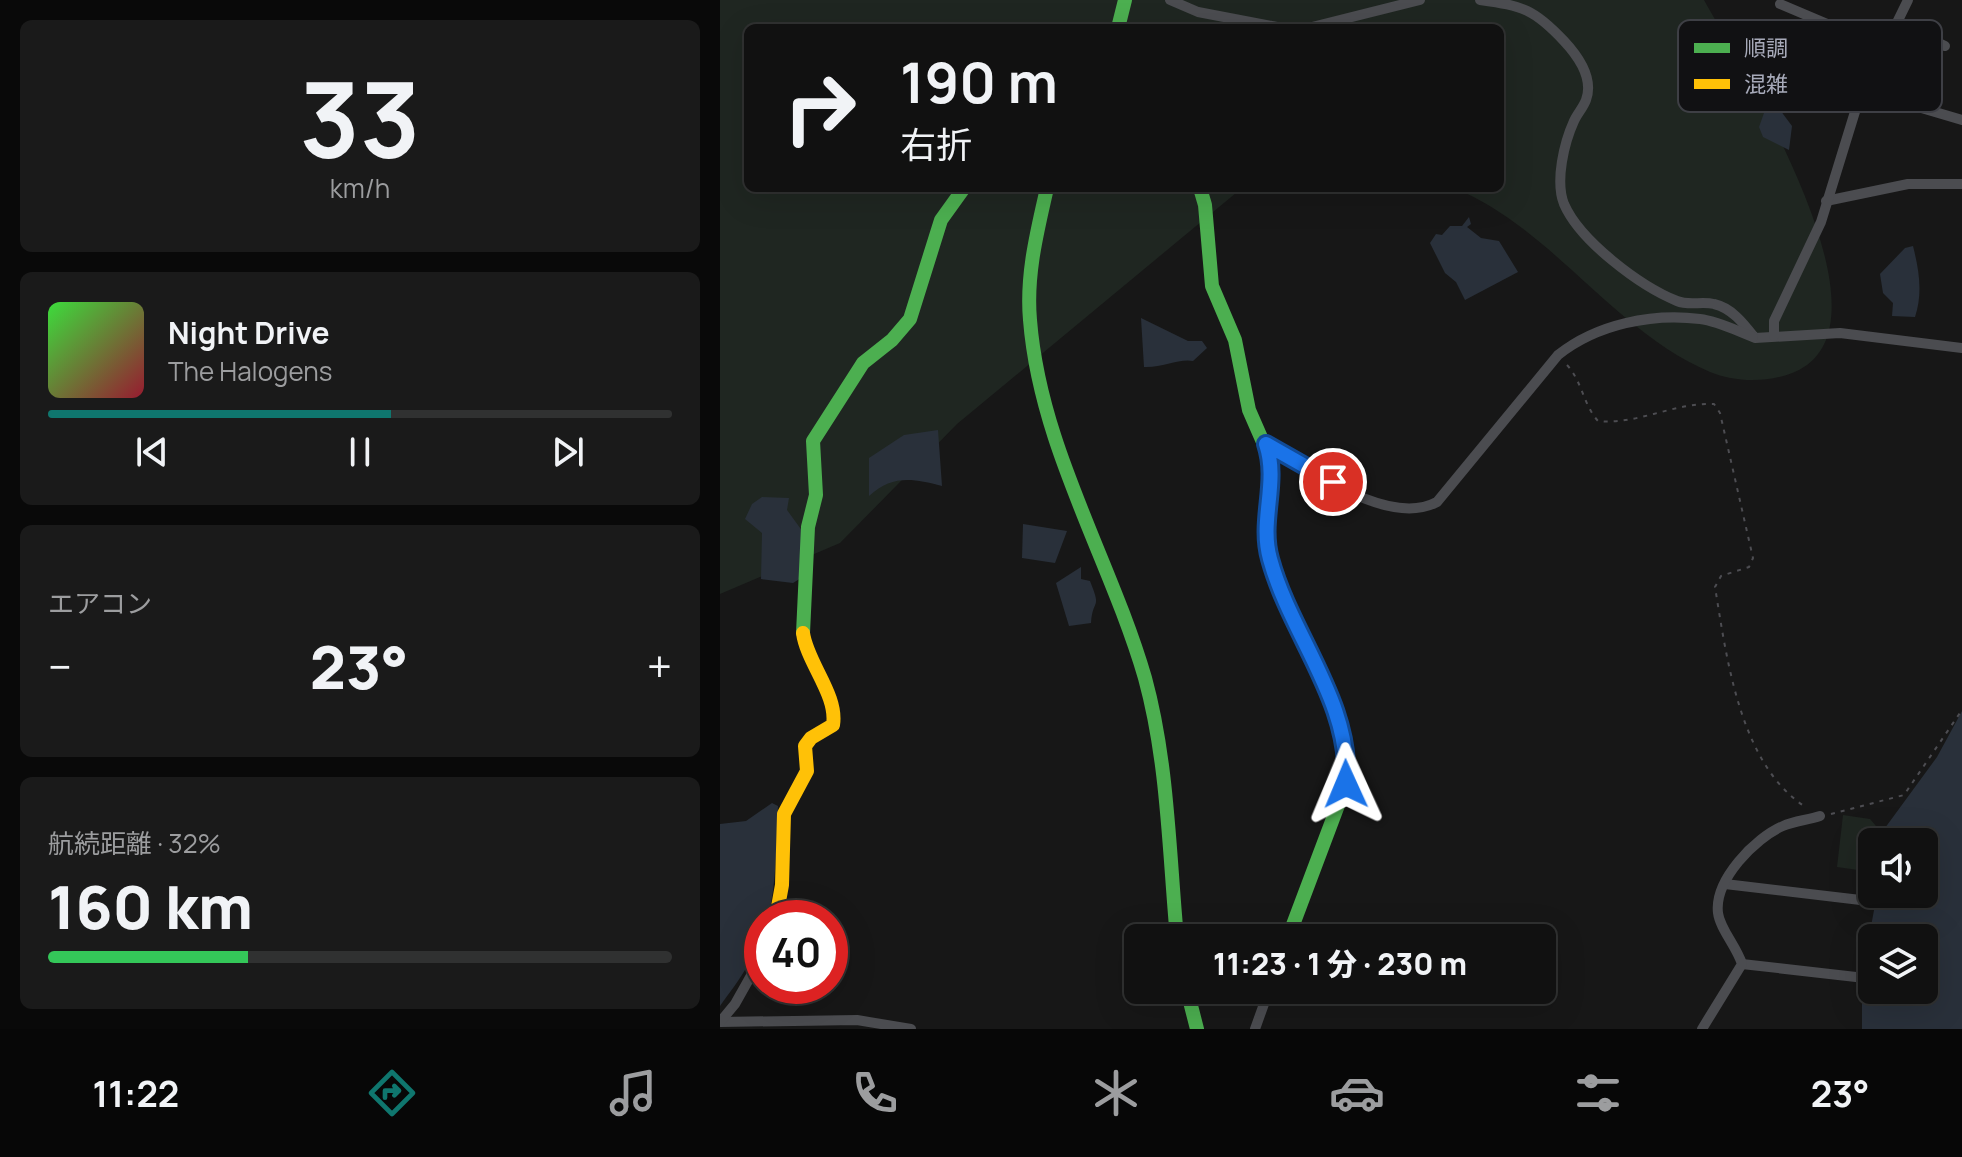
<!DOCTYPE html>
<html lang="ja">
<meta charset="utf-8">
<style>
:root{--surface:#111;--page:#1a1a1a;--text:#f1f3f6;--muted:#9c9d9f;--line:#303131;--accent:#0f766e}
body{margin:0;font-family:Manrope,"Noto Sans JP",sans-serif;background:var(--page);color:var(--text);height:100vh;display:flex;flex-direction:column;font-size:30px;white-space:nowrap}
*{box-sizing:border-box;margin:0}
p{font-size:26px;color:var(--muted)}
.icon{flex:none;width:44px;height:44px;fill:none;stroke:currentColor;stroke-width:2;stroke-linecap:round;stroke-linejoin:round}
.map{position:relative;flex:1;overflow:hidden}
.side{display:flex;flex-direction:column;gap:20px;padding:20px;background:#090909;width:720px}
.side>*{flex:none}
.guide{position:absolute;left:24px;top:24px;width:760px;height:168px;border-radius:12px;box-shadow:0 8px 32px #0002,0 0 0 2px var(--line);background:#111;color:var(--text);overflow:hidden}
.buttons{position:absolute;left:1138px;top:828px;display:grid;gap:16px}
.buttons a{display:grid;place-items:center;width:80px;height:80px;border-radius:12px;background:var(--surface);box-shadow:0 8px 32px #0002,0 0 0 2px var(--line);font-size:40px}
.speed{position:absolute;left:24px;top:900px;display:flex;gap:16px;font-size:40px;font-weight:700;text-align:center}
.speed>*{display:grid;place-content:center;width:104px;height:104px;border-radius:50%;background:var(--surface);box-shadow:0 8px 32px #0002,0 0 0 2px var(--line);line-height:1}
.speed .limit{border:12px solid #d22;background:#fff;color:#111}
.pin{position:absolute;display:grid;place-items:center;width:68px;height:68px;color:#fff;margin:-34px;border:4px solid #fff;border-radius:50%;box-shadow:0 2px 8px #0007}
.me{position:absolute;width:88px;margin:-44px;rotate:359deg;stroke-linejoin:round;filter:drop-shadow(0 0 6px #0008)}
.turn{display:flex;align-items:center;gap:28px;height:168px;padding:0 24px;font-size:36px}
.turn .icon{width:104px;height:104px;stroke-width:2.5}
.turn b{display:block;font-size:56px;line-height:68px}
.big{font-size:60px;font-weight:800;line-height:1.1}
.side .card{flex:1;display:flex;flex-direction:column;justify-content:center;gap:12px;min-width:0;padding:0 28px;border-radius:12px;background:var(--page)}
.side .dial{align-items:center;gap:0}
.dial b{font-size:104px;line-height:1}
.song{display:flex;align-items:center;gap:24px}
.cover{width:96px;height:96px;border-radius:12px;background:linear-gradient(135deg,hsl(120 70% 55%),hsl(350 70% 35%))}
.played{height:8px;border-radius:4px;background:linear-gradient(90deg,var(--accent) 55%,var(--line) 55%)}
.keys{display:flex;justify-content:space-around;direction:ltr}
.heat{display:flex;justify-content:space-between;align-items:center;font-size:44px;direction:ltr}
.charge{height:12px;border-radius:6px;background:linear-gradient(90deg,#34c759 32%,var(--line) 0)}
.trip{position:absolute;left:404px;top:924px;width:432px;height:80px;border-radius:12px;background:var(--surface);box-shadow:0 8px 32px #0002,0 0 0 2px var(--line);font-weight:800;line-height:80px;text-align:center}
.menu{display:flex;height:128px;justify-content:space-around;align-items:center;background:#070707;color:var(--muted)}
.menu .icon{width:56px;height:56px}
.menu .active{color:var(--accent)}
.menu b{font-size:36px;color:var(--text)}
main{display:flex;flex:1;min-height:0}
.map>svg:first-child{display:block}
.green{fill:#1f2621}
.water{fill:#29303a;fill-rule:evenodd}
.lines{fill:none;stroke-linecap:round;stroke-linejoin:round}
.path{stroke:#4d4d52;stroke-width:2;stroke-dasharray:4 6;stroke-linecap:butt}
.street{stroke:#4b4c50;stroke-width:10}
.fast{stroke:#4caf50;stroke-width:14}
.slow{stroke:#ffc107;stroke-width:14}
.route-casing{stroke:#114b97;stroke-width:20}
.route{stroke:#1a73e8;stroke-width:14}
.key{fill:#111113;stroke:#3e3f45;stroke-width:2}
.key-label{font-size:22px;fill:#a7aab9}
</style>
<main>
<section class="side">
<div class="card dial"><b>33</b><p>km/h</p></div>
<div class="card">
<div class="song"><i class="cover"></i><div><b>Night Drive</b><p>The Halogens</p></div></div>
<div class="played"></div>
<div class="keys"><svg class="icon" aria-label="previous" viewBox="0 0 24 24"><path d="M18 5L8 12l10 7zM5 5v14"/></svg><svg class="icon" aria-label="pause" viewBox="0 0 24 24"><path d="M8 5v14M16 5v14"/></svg><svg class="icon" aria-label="next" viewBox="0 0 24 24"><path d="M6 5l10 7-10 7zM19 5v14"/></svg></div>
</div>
<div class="card"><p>エアコン</p>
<div class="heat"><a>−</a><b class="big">23°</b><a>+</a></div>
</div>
<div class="card"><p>航続距離 · 32%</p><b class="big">160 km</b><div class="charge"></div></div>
</section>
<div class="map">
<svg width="1242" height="1029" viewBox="0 0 1242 1029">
<rect width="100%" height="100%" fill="#171717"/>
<g class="green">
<path d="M0 0H984C1021 67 1179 319 1079 370 1053 383 1016 383 990 372 892 330 832 228 734 188H780V28H28V188H522L237 424 120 543 0 594Z"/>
<path d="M1123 815 1150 819 1162 833 1161 842H1152V872L1117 867Z"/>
</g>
<g class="water">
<path d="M1053 78 1052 86 1066 89V99L1057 106 1072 126 1069 150 1043 137 1039 127 1044 113 1041 105 1027 102 1024 95 1038 90Z"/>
<path d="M749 217 751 224 747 227 761 238 779 241 798 272 745 300 736 282 725 273 710 243 716 234 722 235 730 226H742Z"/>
<path d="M1193 246C1199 270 1203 293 1195 317L1172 316 1173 303 1163 293 1160 274 1185 248Z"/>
<path d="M421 318 468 341H482L487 348 473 361C460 358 442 368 424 367Z"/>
<path d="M218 430 222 486C192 478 172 475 149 496V458L184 435Z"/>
<path d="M42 497 69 498 67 510 83 532 81 578 73 583 41 579 42 533 25 519 32 504Z"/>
<path d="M303 524 347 531 335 563 302 558Z"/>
<path d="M361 567V579L370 581C382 611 373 597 371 623L349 626 336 583Z"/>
<path d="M1242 711V1029H1142V975L1157 894H1204V842H1164L1165 828 1217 757ZM1152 938H1204V990H1152Z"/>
<path d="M52 803 58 806C56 844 57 881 48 918H42C42 951 19 980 0 1006V824L26 821Z"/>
</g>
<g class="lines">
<g class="path">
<path d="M847 365C862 381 863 404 878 421 918 425 955 402 994 404L1000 413 1033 558 1029 567 1001 576 995 587C1007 660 1020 766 1087 808"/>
<path d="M1111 814 1184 795 1242 710"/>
</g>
<g class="street">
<path d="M450 0 478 12 562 28"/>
<path d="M760 0C803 6 814 9 844 41 858 56 874 78 866 100 863 108 857 114 854 121 844 143 835 181 844 204 860 241 920 286 957 301 969 306 982 301 994 304 1012 308 1024 324 1035 338L1120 333 1242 348"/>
<path d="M1060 4 1164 48"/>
<path d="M1177 23 1225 46"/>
<path d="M588 28 700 0"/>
<path d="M1079 80 1138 102"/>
<path d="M1144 91 1242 120"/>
<path d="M1106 201 1188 184H1242"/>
<path d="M1054 336V321L1101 222 1138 102 1188 0"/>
<path d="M546 444C590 469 668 528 717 502L838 355C877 324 932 313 980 319 998 321 1017 331 1033 337"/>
<path d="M1005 884 1149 901"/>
<path d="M1022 964 1136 977"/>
<path d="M0 1022 137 1020 191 1029"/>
<path d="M0 1022 15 1004 42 956"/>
<path d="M535 1029 549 990"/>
<path d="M982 1029 1022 964C1017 947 1000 929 998 913 994 880 1035 838 1063 826 1074 821 1088 820 1100 816"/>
</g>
<g class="fast">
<path d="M398 28 405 0"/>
<path d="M327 188C317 232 306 275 310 320 320 447 390 558 425 678 448 762 449 852 457 938"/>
<path d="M480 188 485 205 492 286 515 340 529 410 553 465 546 523 550 561 617 717 627 761 626 784 568 938"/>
<path d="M83 633 88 527 96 495 93 441 143 363 172 340 190 319 221 220 244 188"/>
<path d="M467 990 477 1029"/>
</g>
<path class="slow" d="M56 918 62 885 64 814 87 771 85 746 91 738 113 725C118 695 87 663 83 633"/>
</g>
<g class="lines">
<g class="route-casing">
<path id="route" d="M613 482 546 444C559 483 539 520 550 559 571 636 632 702 626 784"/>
</g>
<use href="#route" class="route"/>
</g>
<rect x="958" y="20" width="264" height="92" rx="12" class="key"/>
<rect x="974" y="43" width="36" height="10" fill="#4caf50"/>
<rect x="974" y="79" width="36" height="10" fill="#ffc107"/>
<g class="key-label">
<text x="1024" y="56">順調</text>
<text x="1024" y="92">混雑</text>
</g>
</svg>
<div class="buttons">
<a><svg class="icon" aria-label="sound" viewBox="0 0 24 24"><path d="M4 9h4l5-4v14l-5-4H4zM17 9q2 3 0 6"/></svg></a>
<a><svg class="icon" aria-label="layers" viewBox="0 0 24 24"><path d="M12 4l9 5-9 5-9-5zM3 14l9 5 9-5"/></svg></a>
</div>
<div class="speed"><div class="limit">40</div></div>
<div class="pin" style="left:613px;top:482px;background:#d93025"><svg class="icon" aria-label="arrive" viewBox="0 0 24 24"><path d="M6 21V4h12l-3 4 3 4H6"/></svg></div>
<svg class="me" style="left:626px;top:784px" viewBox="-20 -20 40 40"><path d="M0-17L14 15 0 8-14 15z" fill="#1a73e8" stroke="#fff" stroke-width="4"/></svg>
<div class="trip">11:23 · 1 分 · 230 m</div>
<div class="guide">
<div class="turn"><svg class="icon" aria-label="right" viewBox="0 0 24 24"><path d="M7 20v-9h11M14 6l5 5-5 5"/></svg><div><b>190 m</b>右折</div></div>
</div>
</div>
</main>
<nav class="menu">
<b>11:22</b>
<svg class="icon active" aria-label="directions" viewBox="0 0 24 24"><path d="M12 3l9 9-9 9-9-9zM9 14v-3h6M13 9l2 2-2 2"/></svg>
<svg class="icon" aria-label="music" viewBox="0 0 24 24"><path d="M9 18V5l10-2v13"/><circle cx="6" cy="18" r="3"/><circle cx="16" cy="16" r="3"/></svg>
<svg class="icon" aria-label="phone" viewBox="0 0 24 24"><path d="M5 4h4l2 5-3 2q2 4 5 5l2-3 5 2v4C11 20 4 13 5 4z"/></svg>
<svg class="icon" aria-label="climate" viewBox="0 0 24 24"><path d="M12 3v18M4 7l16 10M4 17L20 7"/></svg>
<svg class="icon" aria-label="car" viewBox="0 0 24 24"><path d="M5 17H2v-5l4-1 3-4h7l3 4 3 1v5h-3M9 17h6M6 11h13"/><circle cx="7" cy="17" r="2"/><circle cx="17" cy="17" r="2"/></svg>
<svg class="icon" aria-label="filters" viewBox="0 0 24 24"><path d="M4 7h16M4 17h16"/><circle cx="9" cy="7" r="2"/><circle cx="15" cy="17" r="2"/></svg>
<b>23°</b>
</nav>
